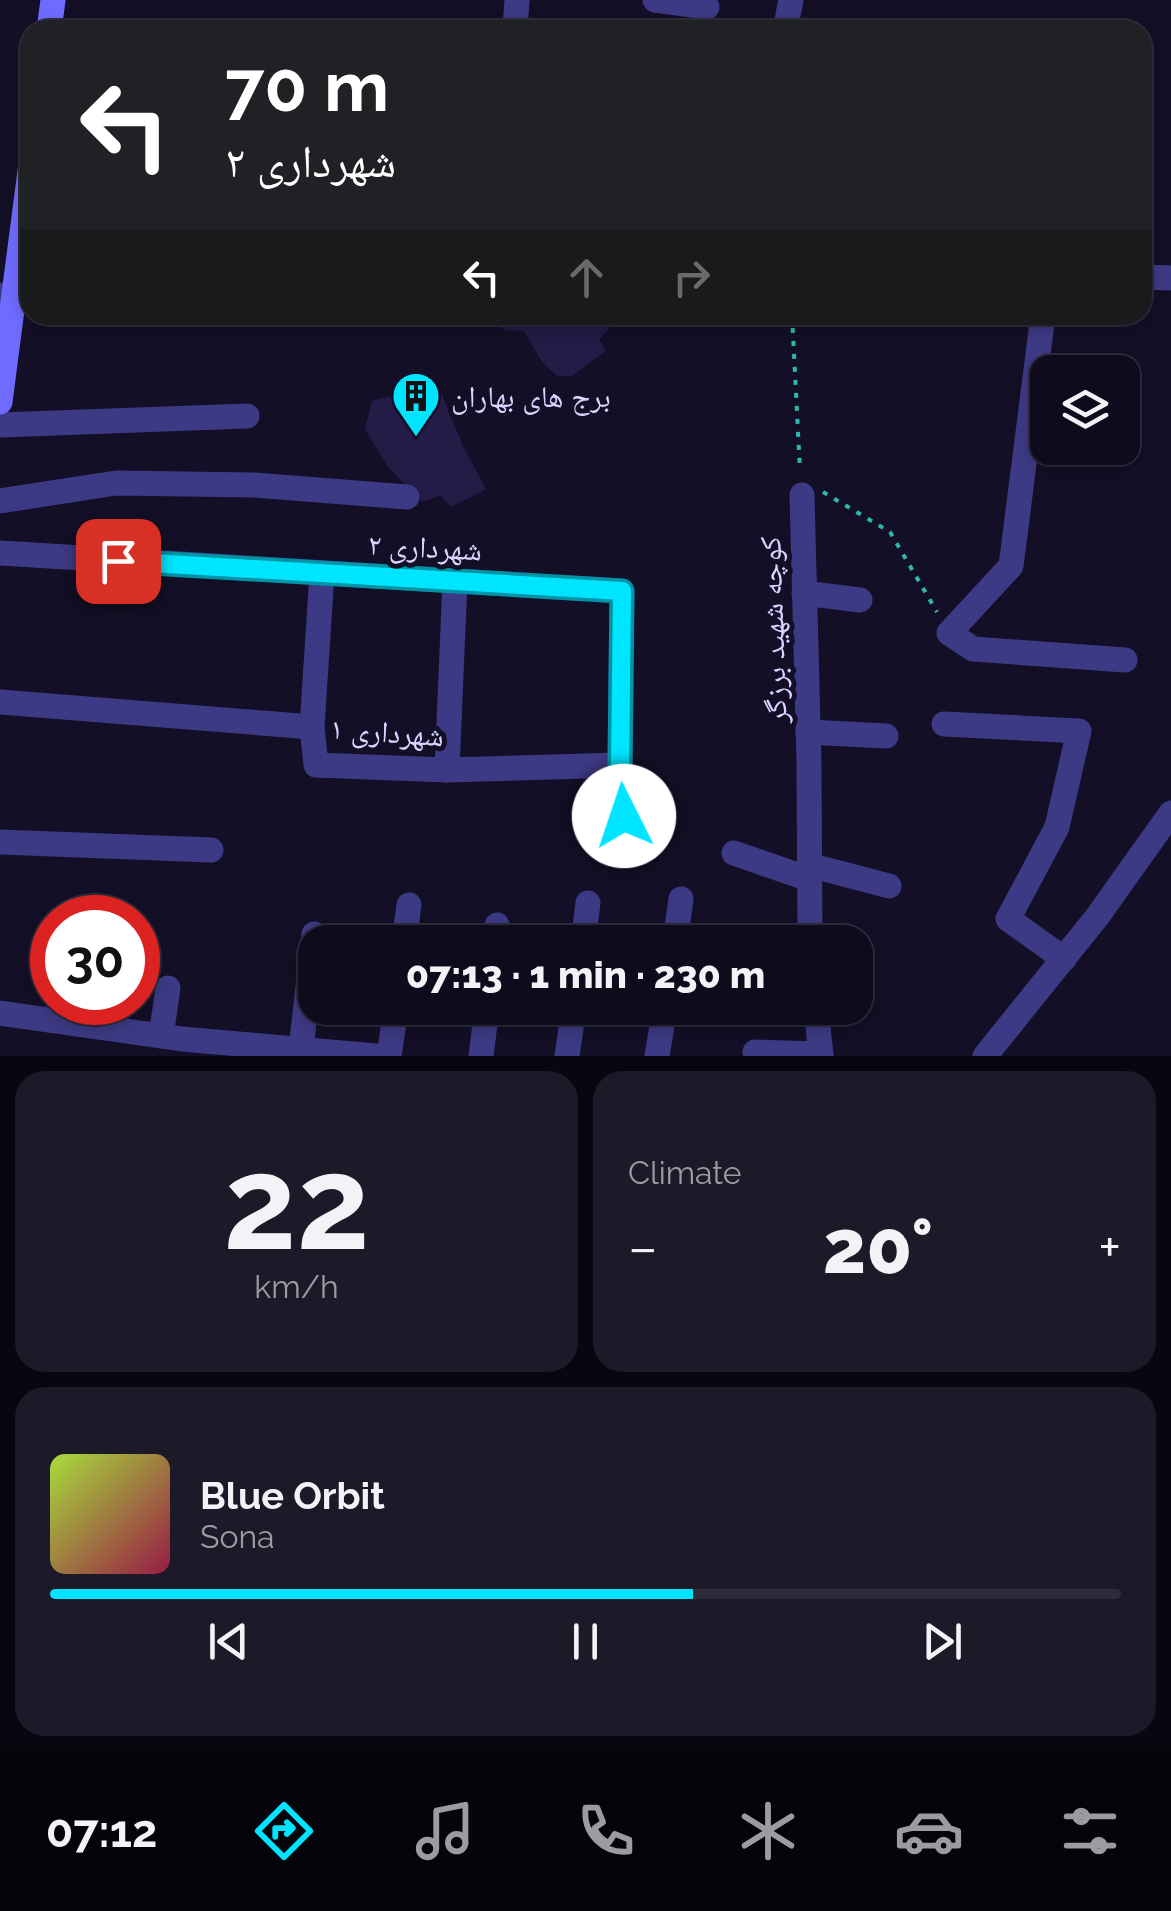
<!DOCTYPE html>
<meta charset="utf-8">
<style>
:root{--surface:#0e0b1c;--page:#1c1929;--text:#f1f3f6;--muted:#9b9ba3;--line:#2e2b3b;--accent:#00e5ff}
body{margin:0;font-family:Raleway,"Noto Naskh Arabic",sans-serif;background:var(--page);color:var(--text);height:100vh;display:flex;flex-direction:column;font-size:38px;white-space:nowrap}
*{box-sizing:border-box;margin:0}
p{font-size:32px;color:var(--muted)}
.icon{flex:none;width:55px;height:55px;fill:none;stroke:currentColor;stroke-width:2;stroke-linecap:round;stroke-linejoin:round}
.map{position:relative;height:1056px;overflow:hidden}
.details{display:flex;flex-direction:column;gap:15px;padding:15px;background:#08060f;flex:1}
.details>*{flex:none}
.guide{position:absolute;left:20px;top:20px;width:1132px;height:305px;border-radius:30px;box-shadow:0 5px 15px #0003,0 0 0 2px var(--line);background:#202124;color:#fff;overflow:hidden}
.fabs{position:absolute;left:1030px;top:355px;display:grid;gap:20px}
.fabs a{display:grid;place-items:center;width:110px;height:110px;border-radius:20px;background:var(--surface);box-shadow:0 5px 15px #0003,0 0 0 2px var(--line);font-size:50px}
.speed{position:absolute;left:30px;top:895px;display:flex;gap:20px;font-size:50px;font-weight:700;text-align:center}
.speed>*{display:grid;place-content:center;width:130px;height:130px;border-radius:50%;background:var(--surface);box-shadow:0 5px 15px #0003,0 0 0 2px var(--line);line-height:1}
.speed .limit{border:15px solid #d22;background:#fff;color:#111}
.pin{position:absolute;display:grid;place-items:center;width:85px;height:85px;color:#fff;margin:-42px;border-radius:20px;box-shadow:0 5px 15px #0006}
.me{position:absolute;width:110px;margin:-55px;rotate:356deg;stroke-linejoin:round;filter:drop-shadow(0 0 8px #0008)}
.turn{display:flex;align-items:center;gap:35px;height:210px;padding:0 40px;font-size:45px}
.turn .icon{width:130px;height:130px;stroke-width:2.5}
.turn b{display:block;font-size:70px;line-height:85px}
.lanes{display:flex;align-items:center;height:95px;padding:0 40px;background:#0003;justify-content:center;gap:50px;direction:ltr}
.lanes .off{opacity:.35}
.big{font-size:75px;font-weight:800;line-height:1.1}
.details .tile{flex:1;display:flex;flex-direction:column;justify-content:center;gap:15px;min-width:0;padding:0 35px;border-radius:30px;background:var(--page)}
.details .dial{align-items:center;gap:0}
.dial b{font-size:130px;line-height:1}
.song{display:flex;align-items:center;gap:30px}
.cover{width:120px;height:120px;border-radius:15px;background:linear-gradient(135deg,hsl(80 70% 55%),hsl(340 70% 35%))}
.played{height:10px;border-radius:5px;background:linear-gradient(90deg,var(--accent) 60%,var(--line) 60%)}
.keys{display:flex;justify-content:space-around;direction:ltr}
.heat{display:flex;justify-content:space-between;align-items:center;font-size:55px;direction:ltr}
.details .tiles{flex:1;display:grid;gap:15px;grid-template-columns:1fr 1fr}
.tile:last-child{grid-column:span 2}
.trip{position:absolute;left:298px;top:925px;width:575px;height:100px;border-radius:30px;background:var(--surface);box-shadow:0 5px 15px #0003,0 0 0 2px var(--line);font-weight:800;line-height:100px;text-align:center}
.tab-bar{display:flex;height:160px;justify-content:space-around;align-items:center;background:#06040b;color:var(--muted)}
.tab-bar .icon{width:70px;height:70px}
.tab-bar .active{color:var(--accent)}
.tab-bar b{font-size:45px;color:var(--text)}
.map>svg:first-child{display:block}
.building{fill:#241b47}
.lines{fill:none;stroke-linecap:round;stroke-linejoin:round}
.path{stroke:#2fb8b0;stroke-width:4;stroke-dasharray:5 8;stroke-linecap:butt}
.minor{stroke:#3d3a85;stroke-width:25}
.secondary{stroke:#6f6bff;stroke-width:25}
.route-casing{stroke:#0095a6;stroke-width:25}
.route{stroke:#00e5ff;stroke-width:18}
.labels{text-anchor:middle;dominant-baseline:central;stroke-width:10;stroke-linejoin:round;paint-order:stroke}
.poi-label{font-size:30px;fill:#d9d4ff;stroke:#130f26;text-anchor:start}
.street-label{font-size:30px;fill:#d9d4ff;stroke:#130f26}
</style>
<div class="map">
<svg width="1171" height="1056" viewBox="0 0 1171 1056">
<rect width="100%" height="100%" fill="#130f26"/>
<g class="building">
<path d="M485 315H616L609 329 599 339 606 351 572 376H557L542 362 524 331 504 330Z"/>
<path d="M406 374 438 385 464 448 486 489 451 507 440 495 423 502 388 467 365 429 372 400 416 392Z"/>
</g>
<g class="lines">
<g class="path">
<path d="M792 315 800 470"/>
<path d="M823 492 890 532 937 612"/>
</g>
<g class="minor">
<path d="M655 0 707 7"/>
<path d="M515 30 517 0"/>
<path d="M785 30 791 0"/>
<path d="M1142 277 1171 278"/>
<path d="M0 295H30"/>
<path d="M1043 315 1011 566 949 633 973 649 1125 660"/>
<path d="M0 425 247 416"/>
<path d="M802 495 809 763 810 942"/>
<path d="M0 501 116 483 254 485 407 497"/>
<path d="M0 553 622 591 620 765 624 816"/>
<path d="M804 593 860 600"/>
<path d="M0 702 312 727 316 765 447 770 620 765"/>
<path d="M944 724 1079 731 1057 827 1008 919 1064 959"/>
<path d="M312 727 322 573"/>
<path d="M808 732 886 736"/>
<path d="M447 770 455 581"/>
<path d="M0 842 211 850"/>
<path d="M734 853 809 879"/>
<path d="M809 865 889 886"/>
<path d="M404 942 409 905"/>
<path d="M495 942 497 925"/>
<path d="M583 942 588 903"/>
<path d="M675 942 681 899"/>
<path d="M816 1008 821 1056"/>
<path d="M0 1013 182 1039 376 1056"/>
<path d="M161 1036 168 988"/>
<path d="M301 1049 314 934"/>
<path d="M755 1052 821 1054"/>
<path d="M389 1056 396 1008"/>
<path d="M481 1056 487 1008"/>
<path d="M567 1056 574 1008"/>
<path d="M657 1056 665 1008"/>
<path d="M985 1056 1097 917 1171 813"/>
</g>
<g class="secondary">
<path d="M49 30 53 0"/>
<path d="M0 402 30 171"/>
</g>
</g>
<g class="lines">
<g class="route-casing">
<path id="route" d="M118 561 622 591 620 764 624 816"/>
</g>
<use href="#route" class="route"/>
</g>
<defs>
<g id="building-pin" transform="scale(2.5)"><path d="M0 17L-7.5 6A9.5 9.5 0 1 1 7.5 6Z" fill="#00e5ff" stroke="#130f26"/><path d="M-4-6H4V6H1V3H-1V6H-4ZM-2.5-4.3h1.7v1.8h-1.7ZM.8-4.3h1.7v1.8H.8ZM-2.5-1h1.7V.8h-1.7ZM.8-1h1.7V.8H.8Z" fill="#111"/></g>
</defs>
<g fill-rule="evenodd">
<use href="#building-pin" x="416" y="396"/>
</g>
<g class="labels">
<g class="poi-label">
<text x="451" y="396">برج های بهاران</text>
</g>
<g class="street-label">
<text transform="translate(425 547) rotate(3)">شهرداری ۲</text>
<text transform="translate(773 630) rotate(-92)">کوچه شهید برزگر</text>
<text transform="translate(387 732) rotate(4)">شهرداری ۱</text>
</g>
</g>
</svg>
<div class="fabs">
<a><svg class="icon" aria-label="layers" viewBox="0 0 24 24"><path d="M12 4l9 5-9 5-9-5zM3 14l9 5 9-5"/></svg></a>
</div>
<div class="speed"><div class="limit">30</div></div>
<div class="pin" style="left:118px;top:561px;background:#d93025"><svg class="icon" aria-label="arrive" viewBox="0 0 24 24"><path d="M6 21V4h12l-3 4 3 4H6"/></svg></div>
<svg class="me" style="left:624px;top:816px" viewBox="-20 -20 40 40"><circle r="19" fill="#fff"/><path d="M0-13L10 11 0 6-10 11z" fill="#00e5ff"/></svg>
<div class="trip">07:13 · 1 min · 230 m</div>
<div class="guide">
<div class="turn"><svg class="icon" aria-label="left" viewBox="0 0 24 24"><path d="M17 20v-9H6M10 6l-5 5 5 5"/></svg><div><b>70 m</b>شهرداری ۲</div></div>
<div class="lanes"><svg class="icon" aria-label="left" viewBox="0 0 24 24"><path d="M17 20v-9H6M10 6l-5 5 5 5"/></svg><svg class="icon off" aria-label="ahead" viewBox="0 0 24 24"><path d="M12 20V5M6 11l6-6 6 6"/></svg><svg class="icon off" aria-label="right" viewBox="0 0 24 24"><path d="M7 20v-9h11M14 6l5 5-5 5"/></svg></div>
</div>
</div>
<section class="details">
<div class="tiles">
<div class="tile dial"><b>22</b><p>km/h</p></div>
<div class="tile"><p>Climate</p>
<div class="heat"><a>−</a><b class="big">20°</b><a>+</a></div>
</div>
<div class="tile">
<div class="song"><i class="cover"></i><div><b>Blue Orbit</b><p>Sona</p></div></div>
<div class="played"></div>
<div class="keys"><svg class="icon" aria-label="previous" viewBox="0 0 24 24"><path d="M18 5L8 12l10 7zM5 5v14"/></svg><svg class="icon" aria-label="pause" viewBox="0 0 24 24"><path d="M8 5v14M16 5v14"/></svg><svg class="icon" aria-label="next" viewBox="0 0 24 24"><path d="M6 5l10 7-10 7zM19 5v14"/></svg></div>
</div>
</div>
</section>
<nav class="tab-bar">
<b>07:12</b>
<svg class="icon active" aria-label="directions" viewBox="0 0 24 24"><path d="M12 3l9 9-9 9-9-9zM9 14v-3h6M13 9l2 2-2 2"/></svg>
<svg class="icon" aria-label="music" viewBox="0 0 24 24"><path d="M9 18V5l10-2v13"/><circle cx="6" cy="18" r="3"/><circle cx="16" cy="16" r="3"/></svg>
<svg class="icon" aria-label="phone" viewBox="0 0 24 24"><path d="M5 4h4l2 5-3 2q2 4 5 5l2-3 5 2v4C11 20 4 13 5 4z"/></svg>
<svg class="icon" aria-label="climate" viewBox="0 0 24 24"><path d="M12 3v18M4 7l16 10M4 17L20 7"/></svg>
<svg class="icon" aria-label="car" viewBox="0 0 24 24"><path d="M5 17H2v-5l4-1 3-4h7l3 4 3 1v5h-3M9 17h6M6 11h13"/><circle cx="7" cy="17" r="2"/><circle cx="17" cy="17" r="2"/></svg>
<svg class="icon" aria-label="filters" viewBox="0 0 24 24"><path d="M4 7h16M4 17h16"/><circle cx="9" cy="7" r="2"/><circle cx="15" cy="17" r="2"/></svg>
</nav>
